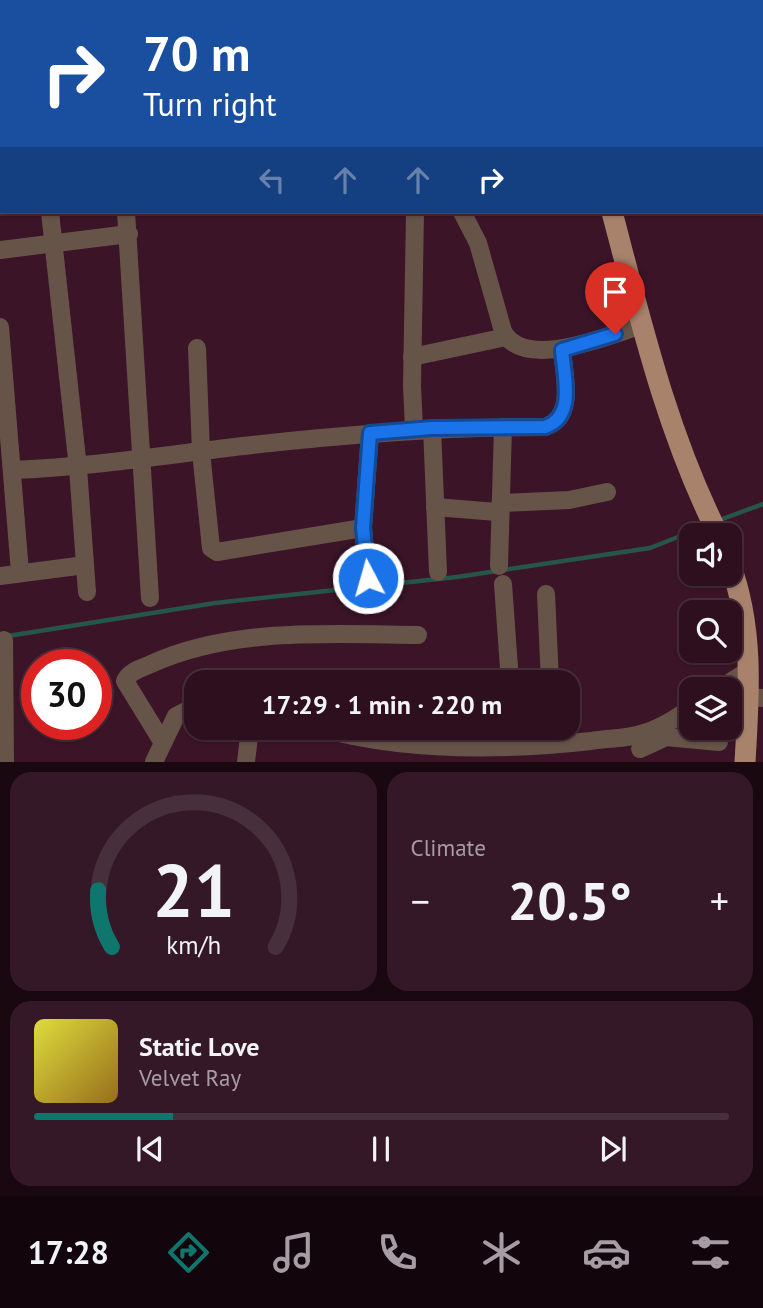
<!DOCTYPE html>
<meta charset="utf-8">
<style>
:root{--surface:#2d0f1e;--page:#351827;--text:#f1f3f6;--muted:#a79ca4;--line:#482f3c;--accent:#0f766e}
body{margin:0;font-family:"PT Sans",sans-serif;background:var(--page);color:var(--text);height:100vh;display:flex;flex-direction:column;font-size:26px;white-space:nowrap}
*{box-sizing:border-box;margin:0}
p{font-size:23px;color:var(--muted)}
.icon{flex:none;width:38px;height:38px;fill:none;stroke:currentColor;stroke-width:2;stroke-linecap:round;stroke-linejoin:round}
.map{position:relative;height:762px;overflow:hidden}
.side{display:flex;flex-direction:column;gap:10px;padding:10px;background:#190810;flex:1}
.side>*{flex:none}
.hud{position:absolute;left:0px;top:0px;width:763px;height:214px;box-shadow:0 2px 5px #0004,0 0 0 2px var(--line);background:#1a4fa0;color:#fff;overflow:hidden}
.controls{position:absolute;left:679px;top:523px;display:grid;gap:14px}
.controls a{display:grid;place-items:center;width:63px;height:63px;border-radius:14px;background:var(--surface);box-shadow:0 2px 5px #0004,0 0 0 2px var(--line);font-size:35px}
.speed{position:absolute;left:21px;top:649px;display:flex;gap:14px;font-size:35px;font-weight:700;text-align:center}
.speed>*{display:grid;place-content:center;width:91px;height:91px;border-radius:50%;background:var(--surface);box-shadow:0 2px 5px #0004,0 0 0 2px var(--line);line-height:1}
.speed .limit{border:10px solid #d22;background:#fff;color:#111}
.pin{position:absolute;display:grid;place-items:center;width:60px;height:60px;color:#fff;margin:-72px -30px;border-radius:50% 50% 50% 0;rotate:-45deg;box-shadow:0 0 7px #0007}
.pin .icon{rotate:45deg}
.me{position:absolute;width:77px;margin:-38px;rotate:354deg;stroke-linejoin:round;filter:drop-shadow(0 0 5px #0008)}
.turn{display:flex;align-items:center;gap:24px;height:147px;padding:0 28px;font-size:32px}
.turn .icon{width:91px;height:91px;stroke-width:2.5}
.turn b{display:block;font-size:49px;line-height:60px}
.lanes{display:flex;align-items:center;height:66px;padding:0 28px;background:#0003;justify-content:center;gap:35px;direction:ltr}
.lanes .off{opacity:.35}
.big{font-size:52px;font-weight:600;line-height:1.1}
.side .widget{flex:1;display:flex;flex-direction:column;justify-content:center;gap:10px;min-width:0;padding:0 24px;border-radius:21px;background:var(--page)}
.side .dial{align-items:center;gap:0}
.dial svg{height:182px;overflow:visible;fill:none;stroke:var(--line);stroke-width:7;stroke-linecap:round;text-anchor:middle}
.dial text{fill:var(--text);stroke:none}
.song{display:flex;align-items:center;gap:21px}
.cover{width:84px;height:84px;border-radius:10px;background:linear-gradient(135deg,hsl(60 70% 55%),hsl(40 70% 35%))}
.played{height:7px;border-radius:4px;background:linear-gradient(90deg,var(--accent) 20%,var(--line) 20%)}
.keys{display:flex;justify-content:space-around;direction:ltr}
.heat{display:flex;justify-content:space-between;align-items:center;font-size:38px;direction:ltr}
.side .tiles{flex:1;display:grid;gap:10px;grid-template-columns:1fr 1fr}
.widget:last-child{grid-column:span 2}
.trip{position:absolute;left:184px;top:670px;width:396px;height:70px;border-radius:21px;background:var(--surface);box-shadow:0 2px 5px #0004,0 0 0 2px var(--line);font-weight:600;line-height:70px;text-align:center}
.dock{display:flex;height:112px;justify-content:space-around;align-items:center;background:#12060c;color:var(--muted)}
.dock .icon{width:49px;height:49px}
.dock .on{color:var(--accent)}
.dock b{font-size:32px;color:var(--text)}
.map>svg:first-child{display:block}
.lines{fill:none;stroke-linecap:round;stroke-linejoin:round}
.stream{stroke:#255648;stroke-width:4.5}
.minor{stroke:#675449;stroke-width:18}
.major{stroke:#a9826c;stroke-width:21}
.route-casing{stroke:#114b97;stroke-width:18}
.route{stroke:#1a73e8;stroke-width:12}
</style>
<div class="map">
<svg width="763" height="762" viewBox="0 0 763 762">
<rect width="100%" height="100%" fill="#3c1428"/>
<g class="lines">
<g class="stream">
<path d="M717 521 763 504"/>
<path d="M8 636 215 603 457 577 650 548 706 526"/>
</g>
<g class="minor">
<path d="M427 0 428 2"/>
<path d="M533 2 538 0"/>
<path d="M50 212 78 468 87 592"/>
<path d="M126 212 150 598"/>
<path d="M462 212 478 243 503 331C523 372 610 335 642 325"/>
<path d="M0 250 129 234"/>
<path d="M0 327 20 572"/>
<path d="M197 348 201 452 211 548 217 552 363 528"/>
<path d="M412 357 506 337"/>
<path d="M432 428 438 572"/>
<path d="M414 429 412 386 415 212"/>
<path d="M12 470C93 467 171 454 252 445 351 434 445 427 545 427 576 417 564 376 562 350"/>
<path d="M435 507 497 512 501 503 569 500 607 492"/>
<path d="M499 566 503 427"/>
<path d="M0 576 85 565"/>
<path d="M368 578 363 528 370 433"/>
<path d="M503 584 510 682"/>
<path d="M546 594 550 682"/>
<path d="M4 640 5 762"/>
<path d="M718 690 749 670"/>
<path d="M748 697 763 698"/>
<path d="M319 728C407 752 501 751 591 741 608 738 628 739 644 733 661 728 676 718 691 708"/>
<path d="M513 728 514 746"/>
<path d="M163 743 125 681C129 671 142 668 151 664 232 627 331 634 418 635"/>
<path d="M640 749 666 737 719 742"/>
<path d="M154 762 176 716 196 706"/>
<path d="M246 762 250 728"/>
</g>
<g class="major">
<path d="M556 0 557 2"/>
<path d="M612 212C641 322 667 433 719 536"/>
<path d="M730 564C754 629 749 694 745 762"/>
</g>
</g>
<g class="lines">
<g class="route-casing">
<path id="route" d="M368 578 363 528 370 433 432 428 545 427C576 417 564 376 562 350L615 334"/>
</g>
<use href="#route" class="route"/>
</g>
</svg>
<div class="controls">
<a><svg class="icon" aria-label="sound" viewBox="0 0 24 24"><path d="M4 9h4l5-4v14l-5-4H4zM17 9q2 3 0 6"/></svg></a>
<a><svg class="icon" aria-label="search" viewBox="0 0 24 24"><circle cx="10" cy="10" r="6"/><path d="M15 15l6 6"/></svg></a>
<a><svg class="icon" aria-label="layers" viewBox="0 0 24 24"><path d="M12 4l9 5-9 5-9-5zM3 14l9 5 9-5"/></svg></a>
</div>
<div class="speed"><div class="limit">30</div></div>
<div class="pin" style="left:615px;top:334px;background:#d93025"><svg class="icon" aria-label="arrive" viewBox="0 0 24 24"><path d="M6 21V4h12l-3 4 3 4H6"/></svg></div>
<svg class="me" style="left:368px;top:578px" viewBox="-20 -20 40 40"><circle r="17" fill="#1a73e8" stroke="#fff" stroke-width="3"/><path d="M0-11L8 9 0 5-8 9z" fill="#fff"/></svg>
<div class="trip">17:29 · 1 min · 220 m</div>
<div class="hud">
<div class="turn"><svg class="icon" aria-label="right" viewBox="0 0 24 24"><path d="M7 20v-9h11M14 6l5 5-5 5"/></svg><div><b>70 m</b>Turn right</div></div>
<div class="lanes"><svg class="icon off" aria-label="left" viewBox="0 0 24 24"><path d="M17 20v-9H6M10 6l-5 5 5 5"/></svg><svg class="icon off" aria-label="ahead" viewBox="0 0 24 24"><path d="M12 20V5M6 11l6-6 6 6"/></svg><svg class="icon off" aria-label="ahead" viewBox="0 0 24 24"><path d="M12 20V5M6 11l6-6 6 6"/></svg><svg class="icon" aria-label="right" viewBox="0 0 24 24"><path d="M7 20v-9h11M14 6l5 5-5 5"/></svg></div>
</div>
</div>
<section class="side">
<div class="tiles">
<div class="widget dial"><svg viewBox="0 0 100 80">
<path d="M14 69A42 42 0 1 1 86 69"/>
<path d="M14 69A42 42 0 0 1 8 44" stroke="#0f766e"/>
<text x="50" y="56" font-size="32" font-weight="700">21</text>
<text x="50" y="72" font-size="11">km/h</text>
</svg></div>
<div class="widget"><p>Climate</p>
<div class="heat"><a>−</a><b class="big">20.5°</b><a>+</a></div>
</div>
<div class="widget">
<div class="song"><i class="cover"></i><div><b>Static Love</b><p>Velvet Ray</p></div></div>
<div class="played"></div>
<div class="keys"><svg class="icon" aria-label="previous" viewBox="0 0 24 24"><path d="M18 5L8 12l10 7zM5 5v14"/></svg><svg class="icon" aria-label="pause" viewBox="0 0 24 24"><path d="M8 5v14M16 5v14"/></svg><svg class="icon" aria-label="next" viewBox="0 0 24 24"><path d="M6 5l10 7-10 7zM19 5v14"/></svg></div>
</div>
</div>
</section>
<nav class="dock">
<b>17:28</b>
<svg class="icon on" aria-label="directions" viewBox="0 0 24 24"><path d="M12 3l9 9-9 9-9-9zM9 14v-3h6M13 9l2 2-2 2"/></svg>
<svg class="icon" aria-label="music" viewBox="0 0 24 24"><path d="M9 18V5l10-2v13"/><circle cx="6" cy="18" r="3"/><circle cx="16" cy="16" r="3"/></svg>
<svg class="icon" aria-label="phone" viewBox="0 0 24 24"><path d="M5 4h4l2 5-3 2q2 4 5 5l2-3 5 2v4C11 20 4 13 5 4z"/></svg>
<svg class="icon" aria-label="climate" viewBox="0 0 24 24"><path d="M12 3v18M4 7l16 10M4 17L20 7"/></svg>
<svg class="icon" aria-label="car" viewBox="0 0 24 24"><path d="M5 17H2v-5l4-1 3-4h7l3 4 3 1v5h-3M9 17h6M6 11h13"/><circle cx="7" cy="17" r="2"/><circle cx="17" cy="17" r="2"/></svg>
<svg class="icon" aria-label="filters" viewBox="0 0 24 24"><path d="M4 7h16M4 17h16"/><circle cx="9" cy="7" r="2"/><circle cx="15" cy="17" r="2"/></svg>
</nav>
